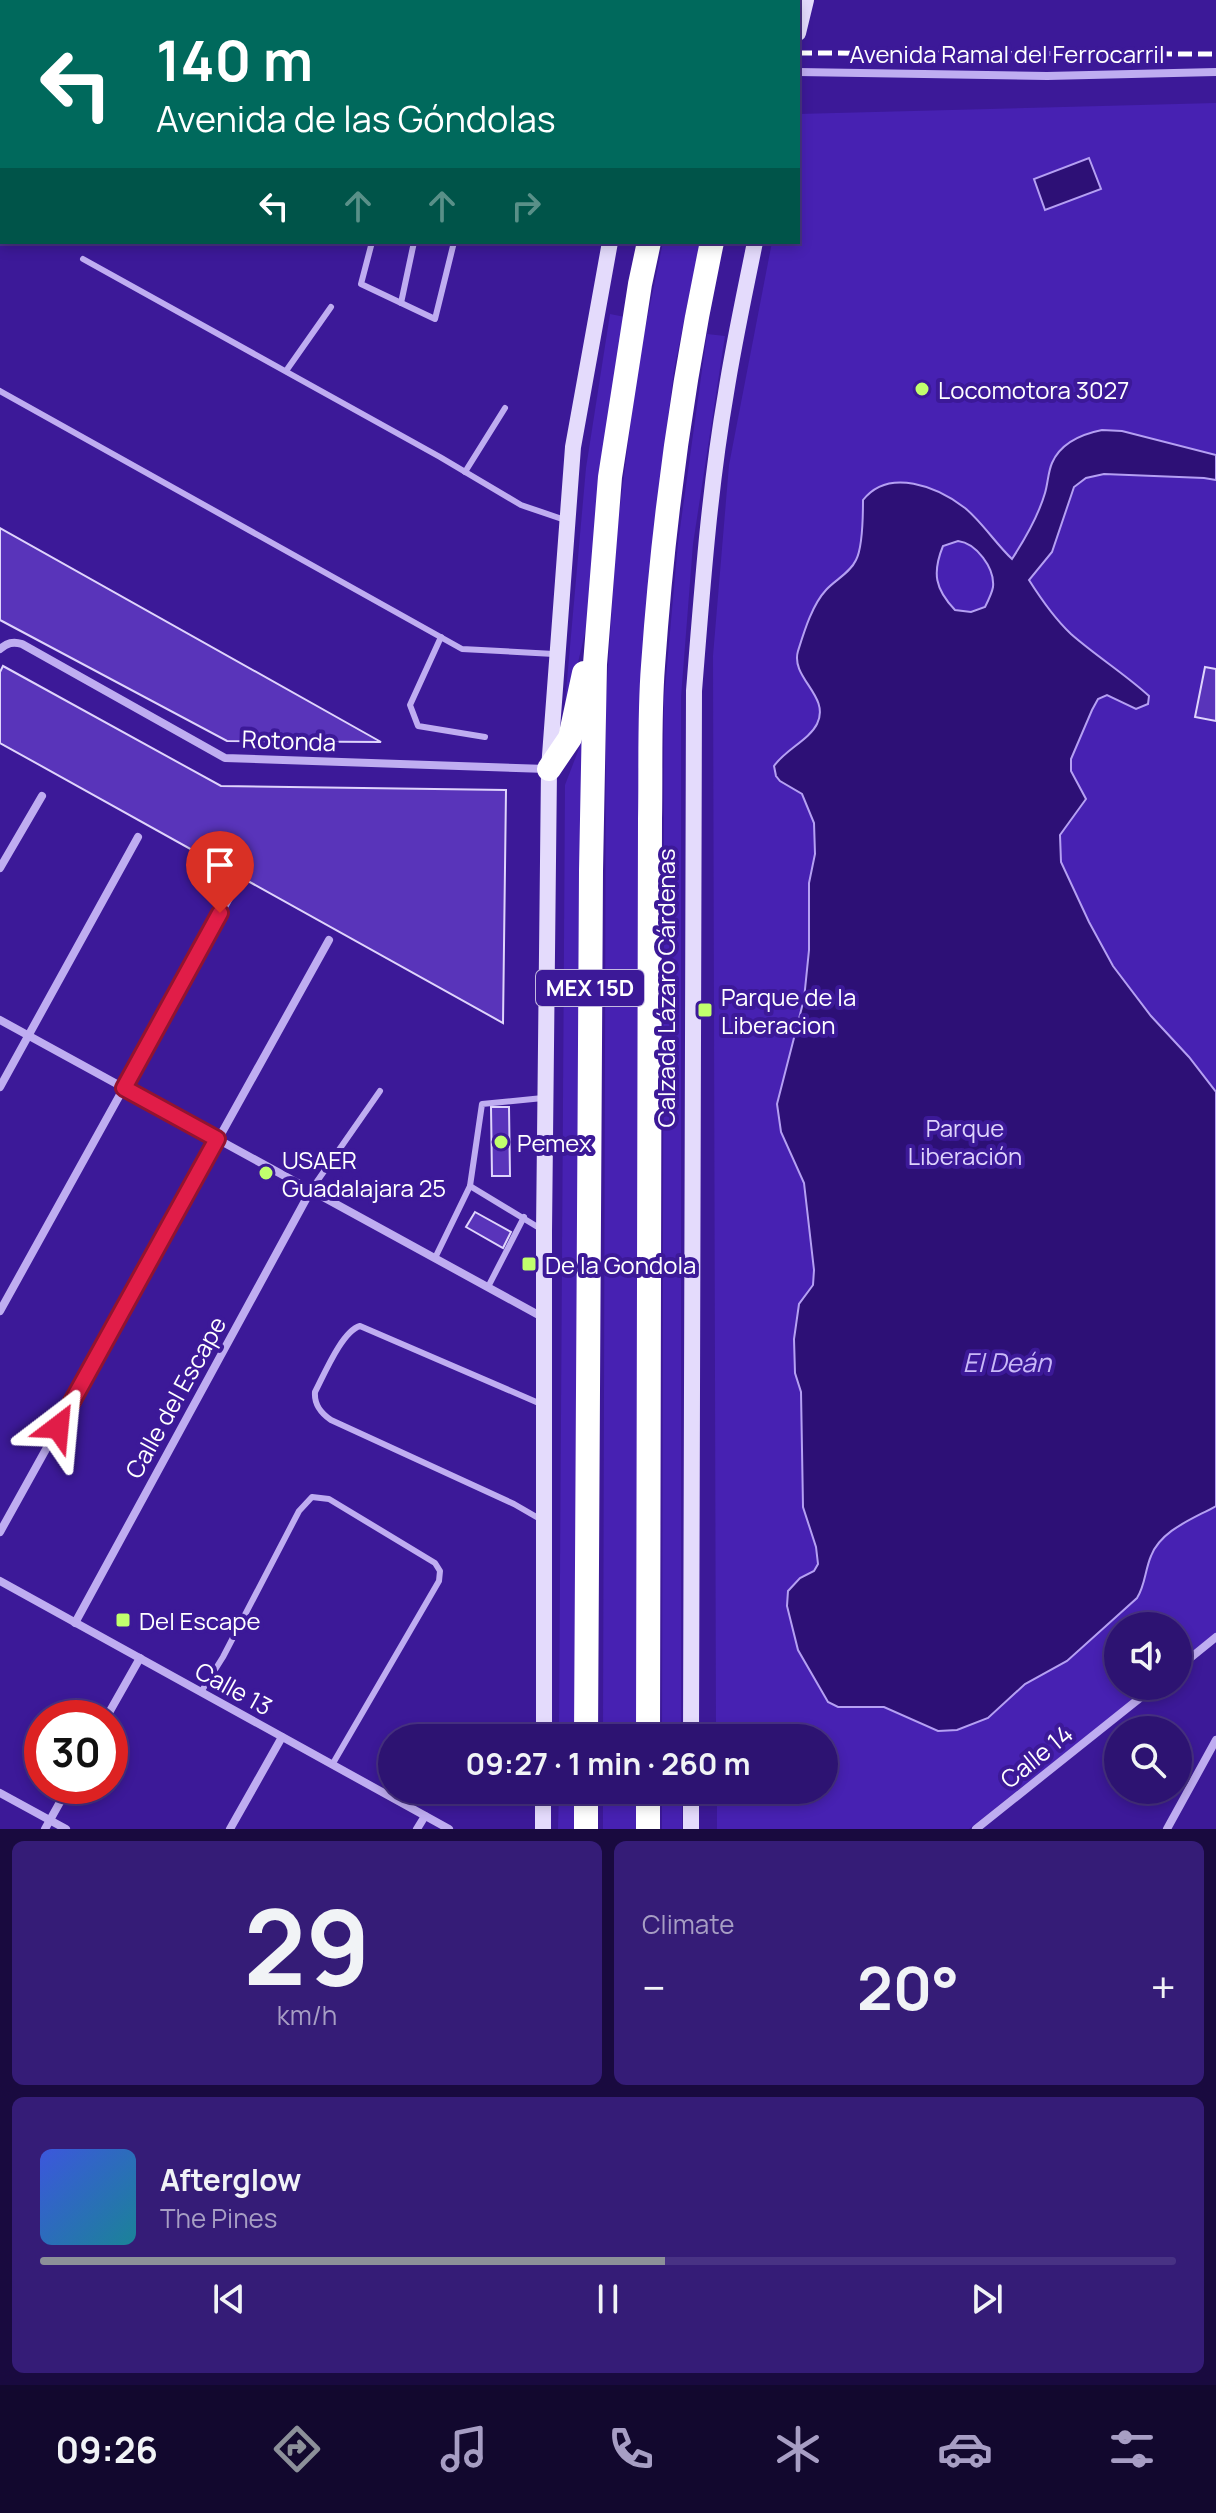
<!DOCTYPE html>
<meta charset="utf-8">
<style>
:root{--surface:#2d1372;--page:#351c77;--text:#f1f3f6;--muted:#a79ec4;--line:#483284;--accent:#8c9099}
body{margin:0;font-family:Manrope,sans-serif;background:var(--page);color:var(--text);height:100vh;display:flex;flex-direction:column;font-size:30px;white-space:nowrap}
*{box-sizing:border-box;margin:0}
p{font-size:26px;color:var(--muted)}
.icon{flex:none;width:44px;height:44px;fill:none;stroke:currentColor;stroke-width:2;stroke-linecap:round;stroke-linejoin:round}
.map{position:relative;height:1829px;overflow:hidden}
.sheet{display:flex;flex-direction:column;gap:12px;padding:12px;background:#190a3f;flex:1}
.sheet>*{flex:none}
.banner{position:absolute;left:0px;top:0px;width:800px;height:244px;box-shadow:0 4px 12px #0003,0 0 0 2px var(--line);background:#00695c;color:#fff;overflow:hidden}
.fabs{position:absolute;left:1104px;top:1612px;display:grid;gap:16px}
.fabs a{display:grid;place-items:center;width:88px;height:88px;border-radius:50%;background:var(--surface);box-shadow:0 4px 12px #0003,0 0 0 2px var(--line);font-size:40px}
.speed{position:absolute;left:24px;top:1700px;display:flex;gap:16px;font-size:40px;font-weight:700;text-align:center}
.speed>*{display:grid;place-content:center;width:104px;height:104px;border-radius:50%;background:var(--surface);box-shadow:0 4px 12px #0003,0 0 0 2px var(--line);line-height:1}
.speed .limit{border:12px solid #d22;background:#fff;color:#111}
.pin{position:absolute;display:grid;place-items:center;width:68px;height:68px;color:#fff;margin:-82px -34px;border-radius:50% 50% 50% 0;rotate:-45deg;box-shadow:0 0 8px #0007}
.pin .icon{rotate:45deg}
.me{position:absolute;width:88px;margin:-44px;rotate:29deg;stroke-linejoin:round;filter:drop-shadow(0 0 6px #0008)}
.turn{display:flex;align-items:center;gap:28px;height:168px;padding:0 24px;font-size:36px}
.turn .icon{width:104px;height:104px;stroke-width:2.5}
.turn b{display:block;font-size:56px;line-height:68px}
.lanes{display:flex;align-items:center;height:76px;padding:0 24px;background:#0003;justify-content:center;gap:40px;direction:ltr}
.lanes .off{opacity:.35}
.big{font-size:60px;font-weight:700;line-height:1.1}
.sheet .card{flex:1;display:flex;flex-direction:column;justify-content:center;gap:12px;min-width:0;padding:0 28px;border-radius:12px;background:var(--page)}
.sheet .dial{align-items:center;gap:0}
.dial b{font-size:104px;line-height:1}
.song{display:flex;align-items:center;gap:24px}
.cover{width:96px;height:96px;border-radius:12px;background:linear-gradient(135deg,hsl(230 70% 55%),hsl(190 70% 35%))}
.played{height:8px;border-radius:4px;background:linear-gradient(90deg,var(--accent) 55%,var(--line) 55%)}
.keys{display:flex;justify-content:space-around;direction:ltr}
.heat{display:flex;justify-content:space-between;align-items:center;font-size:44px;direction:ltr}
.sheet .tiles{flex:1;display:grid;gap:12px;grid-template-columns:1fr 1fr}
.card:last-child{grid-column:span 2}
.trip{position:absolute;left:378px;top:1724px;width:460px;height:80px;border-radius:40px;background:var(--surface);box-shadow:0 4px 12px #0003,0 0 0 2px var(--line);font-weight:700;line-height:80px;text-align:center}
.dock{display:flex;height:128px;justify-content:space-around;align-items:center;background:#12082e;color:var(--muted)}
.dock .icon{width:56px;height:56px}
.dock .selected{color:var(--accent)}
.dock b{font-size:36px;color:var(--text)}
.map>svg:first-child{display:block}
.green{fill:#4721b2}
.water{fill:#2d1076;stroke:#b5a0f3;stroke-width:2;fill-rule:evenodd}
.building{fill:#5934ba;stroke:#dfd4fc;stroke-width:2}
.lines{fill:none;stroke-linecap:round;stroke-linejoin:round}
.service{stroke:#bfadf1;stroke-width:6}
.minor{stroke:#bfadf1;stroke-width:8}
.secondary{stroke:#e4dbfc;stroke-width:16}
.motorway{stroke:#fff;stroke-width:24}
.rail{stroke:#fff;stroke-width:5;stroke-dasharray:14 6;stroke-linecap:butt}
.route-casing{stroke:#92132f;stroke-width:20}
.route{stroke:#e11d48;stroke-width:14}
.poi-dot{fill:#c1ff6d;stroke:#3c1998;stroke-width:3}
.labels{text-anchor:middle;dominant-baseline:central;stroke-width:8;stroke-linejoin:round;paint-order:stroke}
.shield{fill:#3c1998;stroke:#c4bae0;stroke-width:2}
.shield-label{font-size:22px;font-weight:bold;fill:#fff}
.street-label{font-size:24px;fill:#fff;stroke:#3c1998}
.poi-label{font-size:24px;fill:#fff;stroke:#3c1998;text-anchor:start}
.park-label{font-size:24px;fill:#dfd4fc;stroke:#3c1998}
.water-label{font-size:26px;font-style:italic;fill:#c9b9f8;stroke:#3c1998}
</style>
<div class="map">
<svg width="1216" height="1829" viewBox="0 0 1216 1829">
<rect width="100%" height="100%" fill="#3c1998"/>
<g class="green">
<path d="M1216 103V1634L1178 1664V1626H1118V1686H1150L969 1829H717V1790H824V1738H716L713 656 729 465 772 242H798V114Z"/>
<path d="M663 242H700L674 370 654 535 639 1738H603L606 699 617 531 638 363Z"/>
<path d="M610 314 625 317 591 608 563 725 586 468Z"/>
<path d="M707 334 725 336 693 544 681 697V1738H662L664 699 678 543Z"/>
<path d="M585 733 580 1738H559L565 785Z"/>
<path d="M559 1790H579V1829H558Z"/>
<rect x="603" y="1790" width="36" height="39"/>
<rect x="662" y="1790" width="20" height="39"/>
</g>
<g class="water">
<path d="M1089 158 1101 189 1045 210 1034 179Z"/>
<path d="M1102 430 1122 431 1216 455V480L1204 478 1104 474 1086 478 1074 487 1052 552 1029 580C1041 599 1054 618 1071 634 1096 656 1125 674 1149 696L1148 704 1136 709 1107 695 1098 699 1092 710 1071 759V771L1086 799 1060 835 1061 862 1089 922 1113 966 1151 1016 1189 1057 1216 1092V1506C1193 1519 1161 1530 1151 1556 1145 1570 1145 1586 1137 1598L1067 1661 1025 1684 988 1718 957 1730 938 1731 884 1707H838L828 1702 798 1650 787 1606 788 1591 800 1578 814 1571 818 1564 816 1547 803 1507 801 1392 795 1373 794 1339 799 1304 813 1285 814 1270 804 1183 781 1132 777 1104 804 999 809 950V883L815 854 814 823 802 794 780 781 776 776 774 766C785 750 809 740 817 724 831 696 790 678 798 651 804 632 812 605 826 590 835 580 850 573 856 560 863 547 863 515 863 500 889 467 938 487 965 508 982 522 996 544 1012 559 1025 539 1038 517 1045 493 1048 483 1048 472 1052 463 1061 442 1082 434 1102 430ZM958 541C976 543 995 568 993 587 992 593 988 601 985 607L971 612 955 610C935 589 932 573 943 546Z"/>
</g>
<g class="building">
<path d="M0 528 381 742 227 741 0 620Z"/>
<path d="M3 666 221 786 506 790 503 1023 0 743V672Z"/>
<path d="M1205 667 1216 669V721L1195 717Z"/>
<path d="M491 1107H509L510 1176H492Z"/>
<path d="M475 1212 511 1232 503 1248 466 1227Z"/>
</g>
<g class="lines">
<g class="service">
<path d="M0 37 2 38"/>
<path d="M372 242 361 284 435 319 454 242"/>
<path d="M83 259 440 457 521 505 565 520"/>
<path d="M401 303 414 242"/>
<path d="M286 371 331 307"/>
<path d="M0 391 462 649 554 654"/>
<path d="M465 472 505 408"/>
<path d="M441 637 410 705 418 726 485 737"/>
<path d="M470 1186 482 1104 543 1098"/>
<path d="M311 1190 380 1091"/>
<path d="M435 1258 470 1186 541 1229"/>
<path d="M488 1287 524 1217"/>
<path d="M540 1519 514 1504 331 1420C321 1413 314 1405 315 1392 324 1375 342 1331 360 1326L541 1404"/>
<path d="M201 1692 223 1657 299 1511 312 1497 329 1499 435 1563 440 1571 439 1581 332 1765"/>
</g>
<g class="minor">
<path d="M798 72 1047 76 1216 72"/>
<path d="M0 649C7 643 13 641 22 644L225 758 547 769"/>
<path d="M0 868 42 796"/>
<path d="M0 1020 544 1318"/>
<path d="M0 1087 138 837"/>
<path d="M0 1311 234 889"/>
<path d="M0 1532 329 940"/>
<path d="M0 1581 449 1829"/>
<path d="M75 1623 311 1190"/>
<path d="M1178 1668 1216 1637"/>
<path d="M106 1718 140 1658"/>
<path d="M0 1793 66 1829"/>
<path d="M45 1829 69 1786"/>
<path d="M230 1829 282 1737"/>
<path d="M417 1829 425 1816"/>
<path d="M976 1829 1155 1686"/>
<path d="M1167 1829 1216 1740"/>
</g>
<g class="secondary">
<path d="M663 2 664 0"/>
<path d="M798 33 806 0"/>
<path d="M544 1738V1231L549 769 573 447 610 242"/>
<path d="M691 1738 694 691C702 592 709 491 726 393 734 342 745 292 755 242"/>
<path d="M543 1829V1790"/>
<path d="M691 1829V1790"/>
</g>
<g class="motorway">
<path d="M703 2V0"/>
<path d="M764 2 765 0"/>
<path d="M549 769 570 738 584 673"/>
<path d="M586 1738 591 871 595 664 610 477 640 284 649 242"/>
<path d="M648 1738 650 819C651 768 649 717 653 666 663 524 682 382 712 242"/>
<path d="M586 1829V1790"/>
<path d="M648 1829V1790"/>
</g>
<g class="rail">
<path d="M0 29H2"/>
<path d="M798 53 1216 54"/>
</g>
</g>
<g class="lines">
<g class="route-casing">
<path id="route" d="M58 1427 217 1139 124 1088 220 913"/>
</g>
<use href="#route" class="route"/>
</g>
<g class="poi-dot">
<circle cx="922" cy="389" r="8"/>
<rect x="697" y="1002" width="16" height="16" rx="4"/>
<circle cx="501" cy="1142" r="8"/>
<circle cx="266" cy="1173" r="8"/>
<rect x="521" y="1256" width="16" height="16" rx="4"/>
<rect x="115" y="1612" width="16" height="16" rx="4"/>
</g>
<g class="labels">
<rect class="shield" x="536" y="970" width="108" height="36" rx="6"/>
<g class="shield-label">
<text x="590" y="988">MEX 15D</text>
</g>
<g class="street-label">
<text x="1007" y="53">Avenida Ramal del Ferrocarril</text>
<text transform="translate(289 740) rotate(2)">Rotonda</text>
<text transform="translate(665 988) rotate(-90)">Calzada Lázaro Cárdenas</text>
<text transform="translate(175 1397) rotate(-61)">Calle del Escape</text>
<text transform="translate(234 1688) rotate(29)">Calle 13</text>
<text transform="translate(1036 1756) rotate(-39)">Calle 14</text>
</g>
<g class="poi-label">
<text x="938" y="389">Locomotora 3027</text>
<text x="721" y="996">Parque de la<tspan x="721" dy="28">Liberacion</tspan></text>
<text x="517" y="1142">Pemex</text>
<text x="282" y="1159">USAER<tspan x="282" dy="28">Guadalajara 25</tspan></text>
<text x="545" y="1264">De la Gondola</text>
<text x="139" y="1620">Del Escape</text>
</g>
<g class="park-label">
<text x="965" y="1127">Parque<tspan x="965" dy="28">Liberación</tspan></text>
</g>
<g class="water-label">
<text x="1007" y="1362">El Deán</text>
</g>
</g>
</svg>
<div class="fabs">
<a><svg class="icon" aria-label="sound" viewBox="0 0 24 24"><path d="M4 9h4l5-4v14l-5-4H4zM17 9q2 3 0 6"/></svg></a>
<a><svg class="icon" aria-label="search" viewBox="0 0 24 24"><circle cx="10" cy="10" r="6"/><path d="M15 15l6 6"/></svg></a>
</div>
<div class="speed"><div class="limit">30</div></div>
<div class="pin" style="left:220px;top:913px;background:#d93025"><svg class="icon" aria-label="arrive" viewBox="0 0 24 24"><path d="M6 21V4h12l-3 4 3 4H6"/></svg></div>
<svg class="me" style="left:58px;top:1427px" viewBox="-20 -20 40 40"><path d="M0-17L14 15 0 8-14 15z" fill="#e11d48" stroke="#fff" stroke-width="4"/></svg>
<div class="trip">09:27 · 1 min · 260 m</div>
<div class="banner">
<div class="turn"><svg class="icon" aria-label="left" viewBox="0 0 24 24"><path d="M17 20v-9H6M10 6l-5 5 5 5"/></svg><div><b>140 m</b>Avenida de las Góndolas</div></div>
<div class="lanes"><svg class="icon" aria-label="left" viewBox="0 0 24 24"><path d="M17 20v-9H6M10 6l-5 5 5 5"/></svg><svg class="icon off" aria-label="ahead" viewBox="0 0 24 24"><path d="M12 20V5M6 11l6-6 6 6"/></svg><svg class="icon off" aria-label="ahead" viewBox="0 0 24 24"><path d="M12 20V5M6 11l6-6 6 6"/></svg><svg class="icon off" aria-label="right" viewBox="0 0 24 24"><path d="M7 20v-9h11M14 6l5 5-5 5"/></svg></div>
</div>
</div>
<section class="sheet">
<div class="tiles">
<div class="card dial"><b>29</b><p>km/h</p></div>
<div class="card"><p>Climate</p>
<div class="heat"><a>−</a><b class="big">20°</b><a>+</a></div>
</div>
<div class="card">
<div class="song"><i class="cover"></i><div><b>Afterglow</b><p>The Pines</p></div></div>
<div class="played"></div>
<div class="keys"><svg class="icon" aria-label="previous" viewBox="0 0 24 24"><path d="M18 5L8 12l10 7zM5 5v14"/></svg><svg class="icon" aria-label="pause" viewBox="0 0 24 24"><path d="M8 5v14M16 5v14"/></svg><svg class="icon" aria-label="next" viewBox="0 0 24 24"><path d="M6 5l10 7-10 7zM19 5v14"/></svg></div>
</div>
</div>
</section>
<nav class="dock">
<b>09:26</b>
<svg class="icon selected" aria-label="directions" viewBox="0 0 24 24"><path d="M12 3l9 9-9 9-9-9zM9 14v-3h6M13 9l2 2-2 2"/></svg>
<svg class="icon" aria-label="music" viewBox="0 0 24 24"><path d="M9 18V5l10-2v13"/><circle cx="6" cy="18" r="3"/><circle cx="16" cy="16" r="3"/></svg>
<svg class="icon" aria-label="phone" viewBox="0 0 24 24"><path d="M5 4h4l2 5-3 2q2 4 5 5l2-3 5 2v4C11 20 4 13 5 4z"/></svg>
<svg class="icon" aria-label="climate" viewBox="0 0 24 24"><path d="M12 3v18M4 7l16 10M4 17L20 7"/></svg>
<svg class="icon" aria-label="car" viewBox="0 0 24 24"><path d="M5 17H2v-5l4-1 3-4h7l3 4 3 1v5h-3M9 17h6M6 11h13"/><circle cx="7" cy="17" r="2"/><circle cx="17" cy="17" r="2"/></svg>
<svg class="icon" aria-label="filters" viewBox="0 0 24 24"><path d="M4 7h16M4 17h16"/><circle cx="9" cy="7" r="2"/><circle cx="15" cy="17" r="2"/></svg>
</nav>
